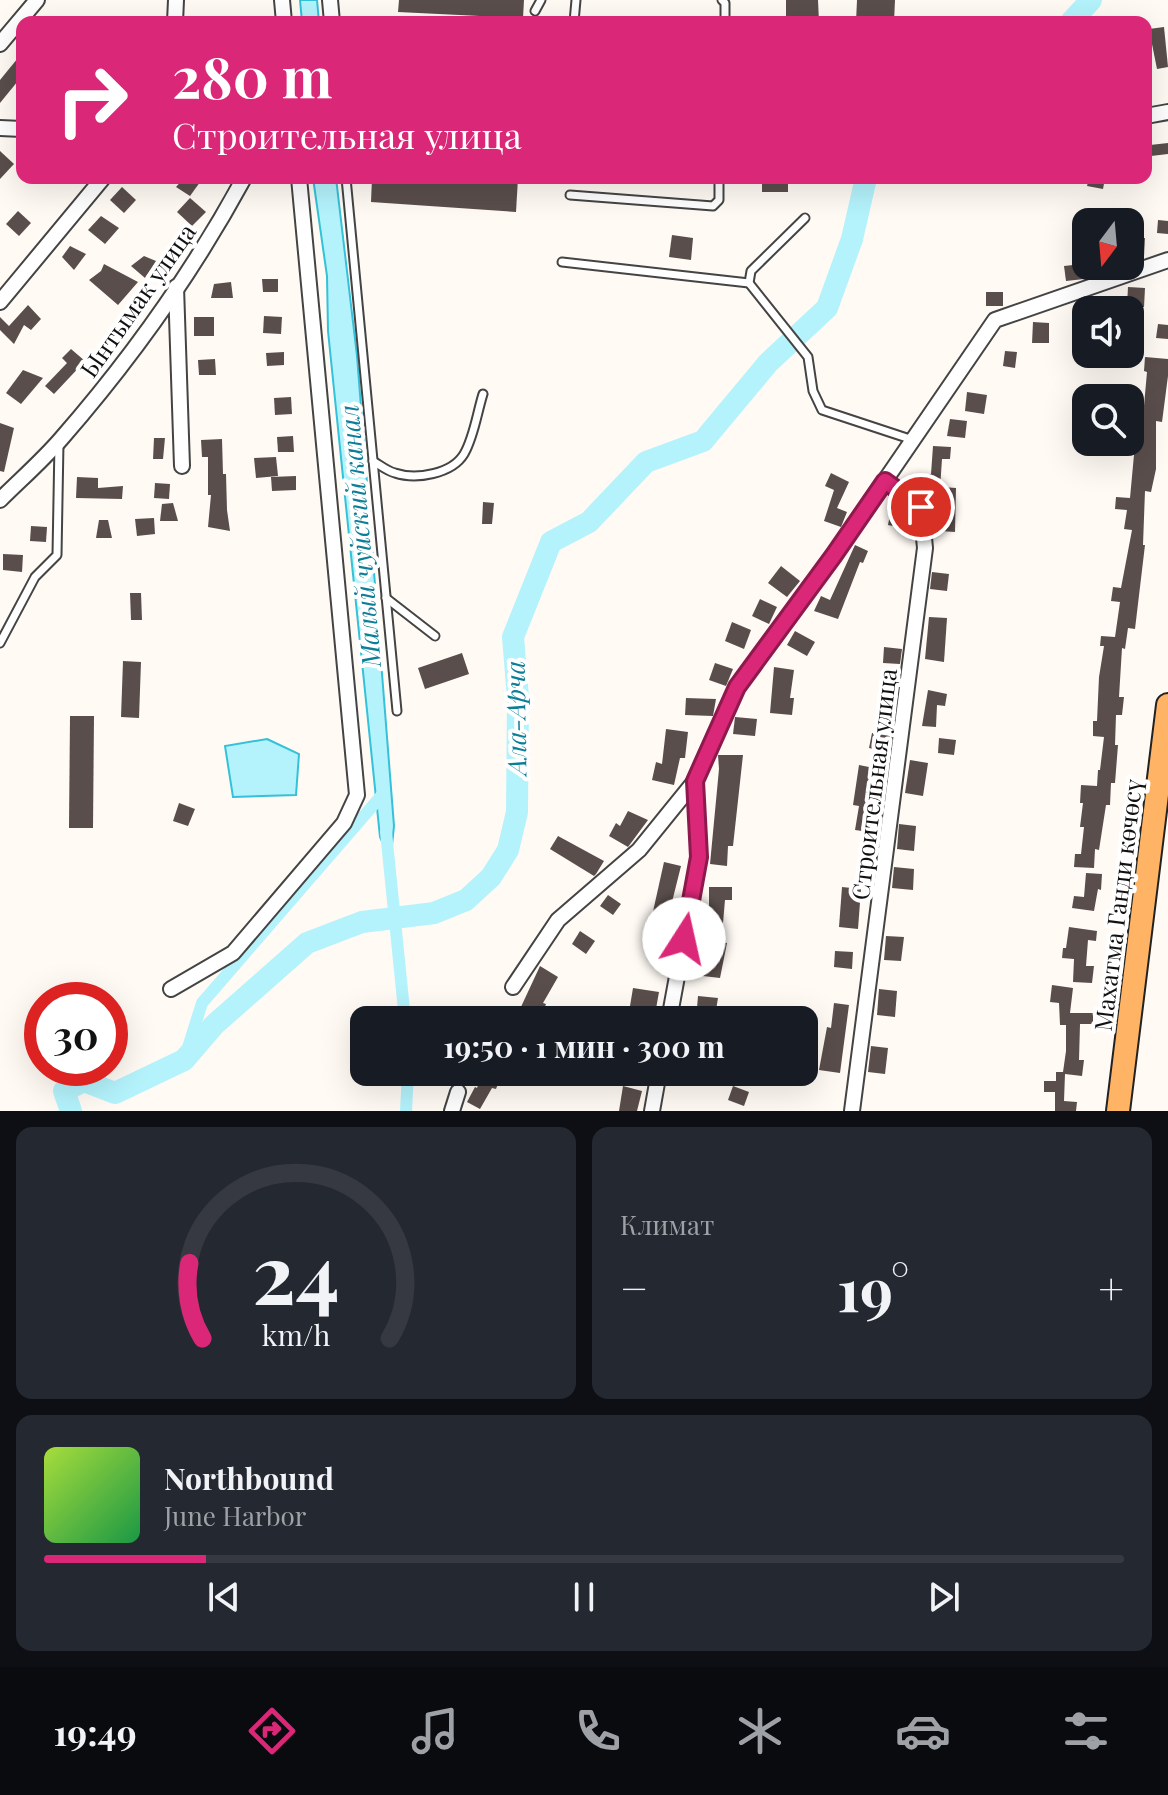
<!DOCTYPE html>
<html lang="ru">
<meta charset="utf-8">
<style>
:root{--surface:#171b24;--page:#242831;--text:#f1f3f6;--muted:#9ea1a6;--line:#363941;--accent:#db2777}
body{margin:0;font-family:"Playfair Display",serif;background:var(--page);color:var(--text);height:100vh;display:flex;flex-direction:column;font-size:30px;white-space:nowrap}
*{box-sizing:border-box;margin:0}
p{font-size:26px;color:var(--muted)}
.icon{flex:none;width:44px;height:44px;fill:none;stroke:currentColor;stroke-width:2;stroke-linecap:round;stroke-linejoin:round}
.map{position:relative;height:1111px;overflow:hidden}
.details{display:flex;flex-direction:column;gap:16px;padding:16px;background:#0d0f14;flex:1}
.details>*{flex:none}
.banner{position:absolute;left:16px;top:16px;width:1136px;height:168px;border-radius:16px;box-shadow:0 8px 32px #0002;background:#db2777;color:#fff;overflow:hidden}
.needle{width:52px;rotate:196deg}
.controls{position:absolute;left:1072px;top:208px;display:grid;gap:16px}
.controls a{display:grid;place-items:center;width:72px;height:72px;border-radius:16px;background:var(--surface);box-shadow:0 8px 32px #0002;font-size:40px}
.speed{position:absolute;left:24px;top:982px;display:flex;gap:16px;font-size:40px;font-weight:700;text-align:center}
.speed>*{display:grid;place-content:center;width:104px;height:104px;border-radius:50%;background:var(--surface);box-shadow:0 8px 32px #0002;line-height:1}
.speed .limit{border:12px solid #d22;background:#fff;color:#111}
.pin{position:absolute;display:grid;place-items:center;width:68px;height:68px;color:#fff;margin:-34px;border:4px solid #fff;border-radius:50%;box-shadow:0 2px 8px #0007}
.me{position:absolute;width:88px;margin:-44px;rotate:10deg;stroke-linejoin:round;filter:drop-shadow(0 0 6px #0008)}
.turn{display:flex;align-items:center;gap:28px;height:168px;padding:0 24px;font-size:36px}
.turn .icon{width:104px;height:104px;stroke-width:2.5}
.turn b{display:block;font-size:56px;line-height:68px}
.big{font-size:60px;font-weight:700;line-height:1.1}
.details .widget{flex:1;display:flex;flex-direction:column;justify-content:center;gap:12px;min-width:0;padding:0 28px;border-radius:16px;background:var(--page)}
.details .dial{align-items:center;gap:0}
.dial svg{height:208px;overflow:visible;fill:none;stroke:var(--line);stroke-width:7;stroke-linecap:round;text-anchor:middle}
.dial text{fill:var(--text);stroke:none}
.song{display:flex;align-items:center;gap:24px}
.cover{width:96px;height:96px;border-radius:12px;background:linear-gradient(135deg,hsl(80 70% 55%),hsl(140 70% 35%))}
.played{height:8px;border-radius:4px;background:linear-gradient(90deg,var(--accent) 15%,var(--line) 15%)}
.keys{display:flex;justify-content:space-around;direction:ltr}
.heat{display:flex;justify-content:space-between;align-items:center;font-size:44px;direction:ltr}
.details .tiles{flex:1;display:grid;gap:16px;grid-template-columns:1fr 1fr}
.widget:last-child{grid-column:span 2}
.trip{position:absolute;left:350px;top:1006px;width:468px;height:80px;border-radius:16px;background:var(--surface);box-shadow:0 8px 32px #0002;font-weight:700;line-height:80px;text-align:center}
.menu{display:flex;height:128px;justify-content:space-around;align-items:center;background:#090b0e;color:var(--muted)}
.menu .icon{width:56px;height:56px}
.menu .on{color:var(--accent)}
.menu b{font-size:36px;color:var(--text)}
.map>svg:first-child{display:block}
.water{fill:#b4f3fc;stroke:#34c1d9;stroke-width:2}
.lines{fill:none;stroke-linecap:round;stroke-linejoin:round}
.canal{stroke:#b4f3fc;stroke-width:12}
.river{stroke:#b4f3fc;stroke-width:22}
.building{fill:#5a4e4c}
.service-casing{stroke:#444;stroke-width:11}
.minor-casing{stroke:#444;stroke-width:18}
.primary-casing{stroke:#222;stroke-width:26}
.service{stroke:#fff;stroke-width:7}
.minor{stroke:#fff;stroke-width:14}
.primary{stroke:#ffb364;stroke-width:22}
.route-casing{stroke:#8e194d;stroke-width:20}
.route{stroke:#db2777;stroke-width:14}
.labels{text-anchor:middle;dominant-baseline:central;stroke-width:8;stroke-linejoin:round;paint-order:stroke}
.street-label{font-size:24px;fill:#111;stroke:#fff}
.water-label{font-size:26px;font-style:italic;fill:#0d7e98;stroke:#fff}
</style>
<div class="map">
<svg width="1168" height="1111" viewBox="0 0 1168 1111">
<rect width="100%" height="100%" fill="#fffaf4"/>
<g class="water">
<path d="M300 0H317L319 22H302Z"/>
<path d="M313 178H336L357 356 394 826 392 845 384 846 380 837 328 331 327 276Z"/>
<path d="M267 739 299 754 296 795 233 797 225 746Z"/>
</g>
<g class="lines">
<g class="canal">
<path d="M386 832 405 1020"/>
<path d="M184 1060 202 1003 382 795"/>
<path d="M406 1111 408 1072"/>
</g>
<g class="river">
<path d="M1071 22 1091 0"/>
<path d="M71 1111 64 1091 84 1081 115 1093 184 1060 214 1025 307 943 362 922 434 913 466 900 491 877 508 850 517 812 518 698 513 637 551 542 589 522 646 462 703 441 768 363 827 308 852 239 866 178"/>
</g>
</g>
<g class="building">
<path d="M399 0H524L523 18 398 12Z"/>
<path d="M786 0H818L819 22H786Z"/>
<path d="M857 0H895L894 22H856Z"/>
<path d="M1164 27 1168 67 1157 69 1149 29Z"/>
<path d="M22 53V76L0 103V80Z"/>
<path d="M1168 143V154L1151 156 1150 145Z"/>
<path d="M0 151 14 164 0 179Z"/>
<path d="M184 178H203L190 196 176 187Z"/>
<path d="M372 178H518L516 212 371 202Z"/>
<rect x="762" y="178" width="26" height="14"/>
<path d="M1089 178H1105L1103 189 1087 186Z"/>
<path d="M122 187 136 200 124 213 110 200Z"/>
<path d="M190 198 206 212 192 226 177 212Z"/>
<path d="M18 211 31 223 19 236 6 224Z"/>
<path d="M101 216 119 228 105 244 88 230Z"/>
<path d="M1158 220 1168 221V234L1157 233Z"/>
<path d="M672 235 693 238 691 260 669 257Z"/>
<path d="M1130 238H1145L1144 256 1130 255Z"/>
<path d="M70 246 86 254 74 270 62 257Z"/>
<path d="M144 256 156 261 145 278 131 266Z"/>
<path d="M104 264 138 282 118 305 89 280 101 271Z"/>
<path d="M1082 264 1084 279 1066 281 1064 266Z"/>
<path d="M262 279H278V292H263Z"/>
<path d="M231 282 233 298H211L214 284Z"/>
<path d="M1128 287 1145 288 1144 307 1127 306Z"/>
<rect x="986" y="292" width="17" height="14"/>
<path d="M28 305 41 319 31 330 24 325 14 344 0 330V317L9 326Z"/>
<path d="M264 316 282 317 281 334 263 333Z"/>
<rect x="194" y="317" width="20" height="19"/>
<path d="M1033 322 1049 323V343H1032Z"/>
<path d="M1158 324 1168 325V339L1156 338Z"/>
<rect x="1073" y="326" width="13" height="15"/>
<path d="M71 349 85 361 54 394 45 386 67 363 62 358Z"/>
<path d="M1005 351 1017 352 1015 368 1003 366Z"/>
<path d="M284 352V365L267 366 266 353Z"/>
<path d="M1145 357 1168 359V376L1162 422 1156 421V469L1151 492 1145 491 1143 545H1145L1135 629 1128 628 1125 649 1122 648 1119 697H1124L1122 715H1116L1115 745H1118L1115 783H1111L1110 805H1106L1099 850 1095 849 1094 868 1074 867 1075 854H1081L1084 827H1080L1083 803H1080L1081 785 1097 786 1098 770H1100L1104 737 1093 736V721H1097L1099 677 1104 646H1100L1101 636 1115 637 1120 602 1111 601 1113 587 1121 588 1132 530 1124 529 1127 510 1115 509 1116 497 1130 498 1135 444H1130V427L1142 428 1147 372 1144 371Z"/>
<path d="M215 359 216 375H199L198 360Z"/>
<path d="M23 370 43 378 21 404 6 393Z"/>
<path d="M967 392 987 395 984 414 965 411Z"/>
<path d="M291 397 292 414 275 415 274 398Z"/>
<path d="M950 419 967 421 965 438 947 436Z"/>
<path d="M0 423 14 428 4 472 0 471Z"/>
<path d="M293 436 294 452H278L277 437Z"/>
<path d="M154 438H165L163 459H153Z"/>
<path d="M222 439 223 474H226L227 510 230 531 208 527 211 495H208V457H202L201 440Z"/>
<path d="M933 446 951 447 950 459H942L940 489 925 488 926 474H931Z"/>
<path d="M276 457 278 476 256 478 254 458Z"/>
<path d="M831 473 849 482 837 508 847 512 841 527 824 521 834 490 825 486Z"/>
<path d="M296 476V490L272 491 271 477Z"/>
<path d="M77 477 98 478V488L123 486 122 499 76 498Z"/>
<path d="M155 483 170 484 169 499 154 498Z"/>
<path d="M942 487 956 488 955 532 940 531Z"/>
<path d="M483 502 494 503 492 524H482Z"/>
<path d="M173 503 178 521H160L162 504Z"/>
<path d="M891 510 906 514 903 528 888 525Z"/>
<path d="M154 518 155 534 137 536 135 519Z"/>
<path d="M99 520H108L112 538H96Z"/>
<path d="M31 526 47 527 46 542 30 541Z"/>
<path d="M855 545 868 551 863 563 860 562 838 619 814 611 821 596 830 600Z"/>
<path d="M3 554 23 555 22 572 3 570Z"/>
<path d="M781 566 800 581 787 597 768 583Z"/>
<path d="M932 572 949 574 947 591 930 589Z"/>
<path d="M130 593H141L142 620H131Z"/>
<path d="M760 599 777 607 769 624 752 616Z"/>
<path d="M929 617 947 618 944 662 925 659Z"/>
<path d="M732 622 751 630 744 649 725 641Z"/>
<path d="M795 631 815 642 807 656 787 645Z"/>
<path d="M884 647 902 649 900 664 883 663Z"/>
<path d="M462 653 469 674 425 689 418 668Z"/>
<path d="M123 661 141 662 139 718 121 717Z"/>
<path d="M715 663 733 669 726 686 709 680Z"/>
<path d="M774 667 794 670 790 698H794L792 715 770 713Z"/>
<path d="M880 682 896 684 895 696 878 694Z"/>
<path d="M928 690 947 694 945 706 937 705 936 727 922 726Z"/>
<path d="M686 698 716 699 713 716 685 715Z"/>
<path d="M70 716H94L93 828H69Z"/>
<path d="M735 717 757 719 755 736 733 734Z"/>
<path d="M666 729 688 732 685 758H680L674 785 652 780 656 762 662 764Z"/>
<path d="M872 733 890 736 887 752 869 748Z"/>
<path d="M939 738 956 740 954 755 938 753Z"/>
<path d="M718 755H743L733 846H728L727 866 710 864 719 769Z"/>
<path d="M910 760 928 763 923 796 905 793Z"/>
<path d="M859 765 884 770 876 833 855 830 859 806 853 805Z"/>
<path d="M179 803 195 809 188 826 173 821Z"/>
<path d="M628 811 648 820 628 847 609 836 616 823 620 826Z"/>
<path d="M899 824 916 826 914 851 897 849Z"/>
<path d="M558 836 604 861 596 874 594 876 550 849Z"/>
<path d="M664 862 681 866 668 918 652 916Z"/>
<path d="M894 867 914 869 913 890 892 888Z"/>
<path d="M1086 873 1102 874 1101 890 1098 889 1094 911 1072 908 1074 896 1084 897Z"/>
<path d="M709 887H732V900H725L723 923 705 922 706 907H709Z"/>
<path d="M842 887 861 889 858 929 839 927Z"/>
<path d="M608 895 621 904 613 915 600 906Z"/>
<path d="M1069 927 1097 931 1096 941 1088 940 1086 966H1094L1092 983 1073 982 1074 959 1062 958 1063 948H1066Z"/>
<path d="M580 931 595 941 586 954 572 944Z"/>
<path d="M886 936 904 937 901 961 884 960Z"/>
<path d="M702 939 727 943 720 978 703 976 705 956 700 955Z"/>
<path d="M835 951 853 952 852 969 834 967Z"/>
<path d="M540 966 558 977 543 1003 546 1004 541 1017 520 1009Z"/>
<path d="M1052 985 1073 988 1070 1013H1093V1024H1080L1079 1060H1084L1082 1076 1065 1074 1064 1101 1077 1102 1076 1111H1055V1092H1044V1081H1056V1072H1063L1066 1051V1025H1060L1059 1003 1050 1002Z"/>
<path d="M633 988 659 992 654 1020H634L637 1007 630 1006Z"/>
<path d="M879 989 897 991 895 1017 877 1015Z"/>
<path d="M698 996 718 998 716 1010 697 1008Z"/>
<path d="M834 1003 849 1005 840 1073 819 1070 827 1027 831 1028Z"/>
<path d="M489 1008 491 1020H463L462 1010Z"/>
<path d="M871 1046 888 1048 885 1074 868 1072Z"/>
<path d="M483 1072 501 1076 496 1089 492 1088 480 1109 467 1102 475 1087 477 1088Z"/>
<path d="M623 1086 642 1091 637 1111H619Z"/>
<path d="M733 1086 749 1092 744 1106 728 1100Z"/>
</g>
<g class="lines">
<g class="service-casing">
<g id="service">
<path d="M722 0 725 3V22"/>
<path d="M535 11 541 0"/>
<path d="M574 22 576 0"/>
<path d="M346 178 397 711"/>
<path d="M570 195 713 206 719 200V178"/>
<path d="M805 218 751 271 749 283 808 357 813 391 822 410 913 440"/>
<path d="M562 262 749 283"/>
<path d="M373 461C380 465 387 471 395 473 416 480 452 474 464 454 474 437 477 413 483 394"/>
<path d="M386 598 435 636"/>
<path d="M0 643 35 577 57 555 59 443"/>
</g>
</g>
<g class="minor-casing">
<g id="minor">
<path d="M282 0 284 22"/>
<path d="M330 0 332 22"/>
<path d="M175 22 176 0"/>
<path d="M0 44 37 0"/>
<path d="M1146 116 1168 112"/>
<path d="M0 128 22 129"/>
<path d="M176 287 182 466"/>
<path d="M0 302 103 178"/>
<path d="M0 500C20 480 42 461 61 439 130 360 194 270 244 178"/>
<path d="M513 987 558 920 639 850 695 781"/>
<path d="M171 989 233 953 344 823 357 795 299 178"/>
<path d="M669 1020 699 857 695 781 737 687 834 555 995 320 1168 260"/>
<path d="M452 1111 458 1092"/>
<path d="M652 1111 659 1072"/>
<path d="M852 1111 925 548 921 507 885 481"/>
</g>
</g>
<g class="primary-casing">
<path id="primary" d="M1118 1111 1168 705"/>
</g>
<use href="#service" class="service"/>
<use href="#minor" class="minor"/>
<use href="#primary" class="primary"/>
</g>
<g class="lines">
<g class="route-casing">
<path id="route" d="M684 939 699 857 695 781 737 687 834 555 885 481 921 507"/>
</g>
<use href="#route" class="route"/>
</g>
<g class="labels">
<g class="street-label">
<text transform="translate(137 300) rotate(-55)">Ынтымак улица</text>
<text transform="translate(873 784) rotate(-83)">Строительная улица</text>
<text transform="translate(1117 905) rotate(-83)">Махатма Ганди көчөсү</text>
</g>
<g class="water-label">
<text transform="translate(359 536) rotate(-95)">Малый чуйский канал</text>
<text transform="translate(515 718) rotate(-91)">Ала-Арча</text>
</g>
</g>
</svg>
<div class="controls">
<a><svg class="needle" viewBox="-14 -14 28 28"><path d="M0-13l5 13h-10z" fill="#e53935"/><path d="M0 13l5-13h-10z" fill="#9ea1a6"/></svg></a>
<a><svg class="icon" aria-label="sound" viewBox="0 0 24 24"><path d="M4 9h4l5-4v14l-5-4H4zM17 9q2 3 0 6"/></svg></a>
<a><svg class="icon" aria-label="search" viewBox="0 0 24 24"><circle cx="10" cy="10" r="6"/><path d="M15 15l6 6"/></svg></a>
</div>
<div class="speed"><div class="limit">30</div></div>
<div class="pin" style="left:921px;top:507px;background:#d93025"><svg class="icon" aria-label="arrive" viewBox="0 0 24 24"><path d="M6 21V4h12l-3 4 3 4H6"/></svg></div>
<svg class="me" style="left:684px;top:939px" viewBox="-20 -20 40 40"><circle r="19" fill="#fff"/><path d="M0-13L10 11 0 6-10 11z" fill="#db2777"/></svg>
<div class="trip">19:50 · 1 мин · 300 m</div>
<div class="banner">
<div class="turn"><svg class="icon" aria-label="right" viewBox="0 0 24 24"><path d="M7 20v-9h11M14 6l5 5-5 5"/></svg><div><b>280 m</b>Строительная улица</div></div>
</div>
</div>
<section class="details">
<div class="tiles">
<div class="widget dial"><svg viewBox="0 0 100 80">
<path d="M14 69A42 42 0 1 1 86 69"/>
<path d="M14 69A42 42 0 0 1 9 40" stroke="#db2777"/>
<text x="50" y="56" font-size="32" font-weight="700">24</text>
<text x="50" y="72" font-size="11">km/h</text>
</svg></div>
<div class="widget"><p>Климат</p>
<div class="heat"><a>−</a><b class="big">19°</b><a>+</a></div>
</div>
<div class="widget">
<div class="song"><i class="cover"></i><div><b>Northbound</b><p>June Harbor</p></div></div>
<div class="played"></div>
<div class="keys"><svg class="icon" aria-label="previous" viewBox="0 0 24 24"><path d="M18 5L8 12l10 7zM5 5v14"/></svg><svg class="icon" aria-label="pause" viewBox="0 0 24 24"><path d="M8 5v14M16 5v14"/></svg><svg class="icon" aria-label="next" viewBox="0 0 24 24"><path d="M6 5l10 7-10 7zM19 5v14"/></svg></div>
</div>
</div>
</section>
<nav class="menu">
<b>19:49</b>
<svg class="icon on" aria-label="directions" viewBox="0 0 24 24"><path d="M12 3l9 9-9 9-9-9zM9 14v-3h6M13 9l2 2-2 2"/></svg>
<svg class="icon" aria-label="music" viewBox="0 0 24 24"><path d="M9 18V5l10-2v13"/><circle cx="6" cy="18" r="3"/><circle cx="16" cy="16" r="3"/></svg>
<svg class="icon" aria-label="phone" viewBox="0 0 24 24"><path d="M5 4h4l2 5-3 2q2 4 5 5l2-3 5 2v4C11 20 4 13 5 4z"/></svg>
<svg class="icon" aria-label="climate" viewBox="0 0 24 24"><path d="M12 3v18M4 7l16 10M4 17L20 7"/></svg>
<svg class="icon" aria-label="car" viewBox="0 0 24 24"><path d="M5 17H2v-5l4-1 3-4h7l3 4 3 1v5h-3M9 17h6M6 11h13"/><circle cx="7" cy="17" r="2"/><circle cx="17" cy="17" r="2"/></svg>
<svg class="icon" aria-label="filters" viewBox="0 0 24 24"><path d="M4 7h16M4 17h16"/><circle cx="9" cy="7" r="2"/><circle cx="15" cy="17" r="2"/></svg>
</nav>
